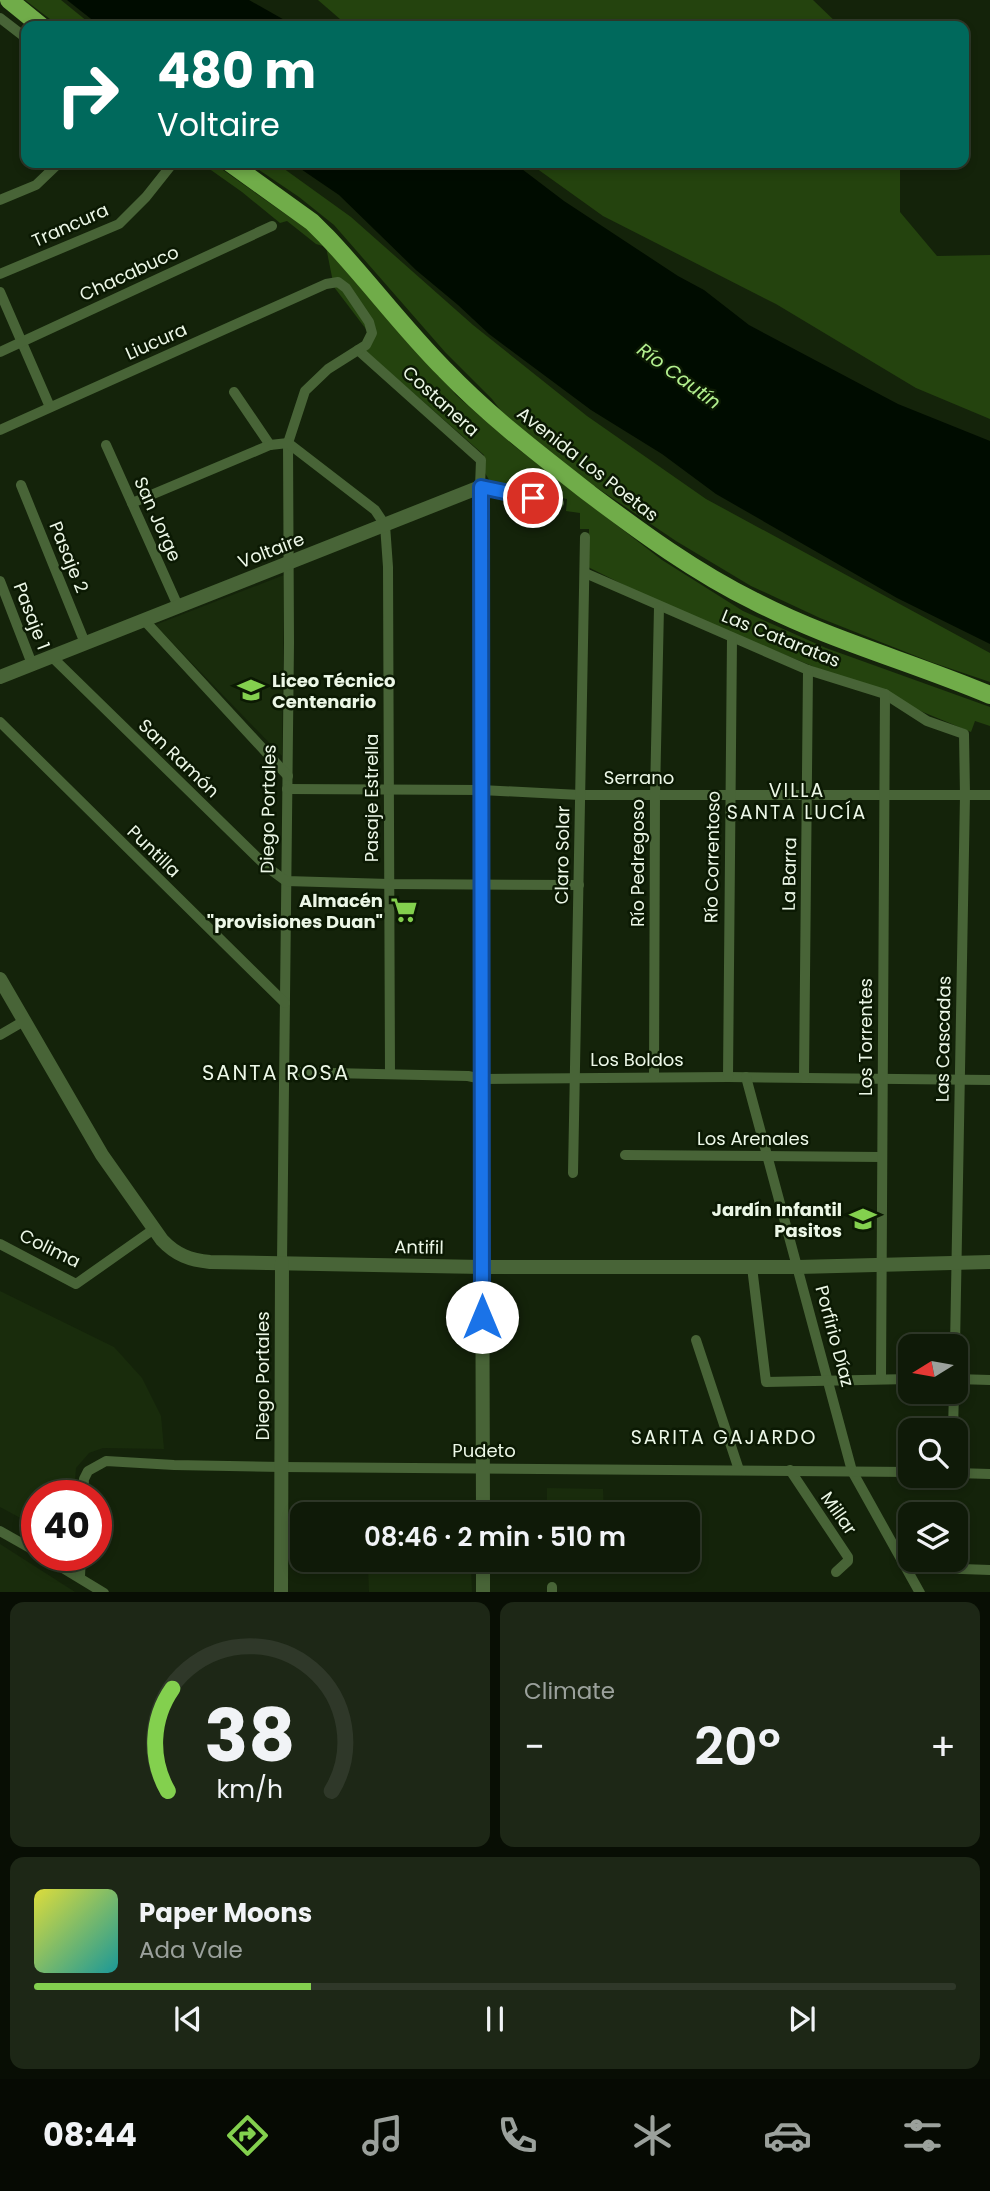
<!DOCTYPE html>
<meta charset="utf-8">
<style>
:root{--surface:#0f1a08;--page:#1d2716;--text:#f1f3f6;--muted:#9ba19c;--line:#2f3829;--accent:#83d04e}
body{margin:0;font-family:Poppins,sans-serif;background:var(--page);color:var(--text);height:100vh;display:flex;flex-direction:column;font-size:26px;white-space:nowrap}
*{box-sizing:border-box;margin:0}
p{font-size:23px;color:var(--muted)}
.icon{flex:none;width:38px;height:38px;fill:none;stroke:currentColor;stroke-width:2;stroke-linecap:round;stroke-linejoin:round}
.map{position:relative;height:1592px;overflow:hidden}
.drawer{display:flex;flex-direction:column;gap:10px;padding:10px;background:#080e04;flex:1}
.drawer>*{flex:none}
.guide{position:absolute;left:21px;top:21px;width:948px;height:147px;border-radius:14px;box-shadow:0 4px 10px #0003,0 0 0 2px var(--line);background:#00695c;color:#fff;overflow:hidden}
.needle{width:46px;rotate:259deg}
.buttons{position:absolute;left:898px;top:1334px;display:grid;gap:14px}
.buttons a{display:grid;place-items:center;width:70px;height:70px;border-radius:14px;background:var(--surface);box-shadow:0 4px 10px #0003,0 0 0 2px var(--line);font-size:35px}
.speed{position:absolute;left:21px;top:1480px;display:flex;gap:14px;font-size:35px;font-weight:700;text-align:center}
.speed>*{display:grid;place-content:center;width:91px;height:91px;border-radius:50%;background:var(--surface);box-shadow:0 4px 10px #0003,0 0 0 2px var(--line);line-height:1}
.speed .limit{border:10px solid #d22;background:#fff;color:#111}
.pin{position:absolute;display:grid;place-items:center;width:60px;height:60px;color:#fff;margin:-30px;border:4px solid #fff;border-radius:50%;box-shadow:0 2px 7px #0007}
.me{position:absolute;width:77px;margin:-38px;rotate:0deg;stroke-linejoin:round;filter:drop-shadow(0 0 5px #0008)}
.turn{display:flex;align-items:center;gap:24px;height:147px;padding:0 21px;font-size:32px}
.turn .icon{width:91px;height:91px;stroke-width:2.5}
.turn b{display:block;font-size:49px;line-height:60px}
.big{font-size:52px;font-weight:600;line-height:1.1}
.drawer .card{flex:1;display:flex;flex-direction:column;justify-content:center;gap:10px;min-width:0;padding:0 24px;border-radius:14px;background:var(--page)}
.drawer .dial{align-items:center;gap:0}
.dial svg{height:182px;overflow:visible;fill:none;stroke:var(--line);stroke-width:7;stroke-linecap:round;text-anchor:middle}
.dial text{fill:var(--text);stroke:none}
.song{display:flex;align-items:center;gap:21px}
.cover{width:84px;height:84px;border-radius:10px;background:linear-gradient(135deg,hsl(60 70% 55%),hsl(180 70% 35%))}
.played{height:7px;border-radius:4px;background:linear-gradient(90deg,var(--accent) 30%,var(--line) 30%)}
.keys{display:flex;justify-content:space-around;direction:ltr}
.heat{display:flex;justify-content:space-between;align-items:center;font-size:38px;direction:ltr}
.drawer .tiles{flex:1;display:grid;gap:10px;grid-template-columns:1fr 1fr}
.card:last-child{grid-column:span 2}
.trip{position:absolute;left:290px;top:1502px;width:410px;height:70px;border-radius:14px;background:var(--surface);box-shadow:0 4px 10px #0003,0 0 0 2px var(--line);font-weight:600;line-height:70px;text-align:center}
.dock{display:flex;height:112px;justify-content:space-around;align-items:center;background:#060a03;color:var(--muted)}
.dock .icon{width:49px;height:49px}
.dock .active{color:var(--accent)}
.dock b{font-size:32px;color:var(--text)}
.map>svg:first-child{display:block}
.built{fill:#192c0c}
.green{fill:#24430e}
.water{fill:#000c00}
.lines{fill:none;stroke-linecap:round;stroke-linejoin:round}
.minor{stroke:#486437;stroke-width:10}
.tertiary{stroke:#486437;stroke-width:14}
.primary{stroke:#70ac49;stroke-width:18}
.route-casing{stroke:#114b97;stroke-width:18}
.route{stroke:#1a73e8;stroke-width:12}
.labels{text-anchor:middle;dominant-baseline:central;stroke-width:5;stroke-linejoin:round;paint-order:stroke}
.street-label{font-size:18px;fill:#ecf7e7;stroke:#0b1903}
.poi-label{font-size:18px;font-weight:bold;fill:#ecf7e7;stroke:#0b1903;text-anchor:end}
.water-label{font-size:19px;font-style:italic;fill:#b3f08f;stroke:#0b1903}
.neighbourhood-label{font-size:19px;letter-spacing:2px;fill:#ecf7e7;stroke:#0b1903}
.quarter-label{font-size:21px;letter-spacing:2px;fill:#ecf7e7;stroke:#0b1903}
</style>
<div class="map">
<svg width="990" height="1593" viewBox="0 0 990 1593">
<rect width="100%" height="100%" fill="#14230a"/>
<g class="built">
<path d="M284 575 282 756 155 625Z"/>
<path d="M0 1291 114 1347 142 1378 161 1416 164 1449 103 1448 89 1453 76 1468 74 1496H37V1527L0 1507Z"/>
<path d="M547 1488 603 1489 604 1514H547Z"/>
<path d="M0 1544 75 1592H0Z"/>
<path d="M548 1559H604V1568L548 1570Z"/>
<path d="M471 1566 472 1592H369L368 1567Z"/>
</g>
<g class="green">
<path d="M25 0H61L93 26H59Z"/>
<path d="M318 0H813L840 26H348Z"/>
<path d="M201 163H213L325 242 456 395 513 445 662 560 743 611 826 648 990 707V726L975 721 971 732 660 603 588 567 589 529H580V513L566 511 567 499 491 483 485 473 484 455 361 347 372 337 334 287 326 247 316 244 287 221 280 223 242 192Z"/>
<path d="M249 163H276L351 217 473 325 587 416 706 499 990 653V682L931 662 820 618 751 586 676 541 572 471 512 425 492 399 445 352 334 225 299 197Z"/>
<path d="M529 163H900V212L937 256 990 255V419L916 388 776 304 603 216Z"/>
</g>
<g class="water">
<path d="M67 0H249L295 26H100Z"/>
<path d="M292 163H514L564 201 678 276 704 290 749 325 898 404 990 441V644L897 598 716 494 662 454 591 410 489 334 458 305 416 270 339 195Z"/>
</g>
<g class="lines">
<g class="minor">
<path d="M0 18 26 38"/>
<path d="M0 200 36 185 59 163"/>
<path d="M0 274 119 224 146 197 173 163"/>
<path d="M0 292 50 407"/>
<path d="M358 350 481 460 480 487 559 503"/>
<path d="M0 352 272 226"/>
<path d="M234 392 270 445"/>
<path d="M0 430 326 284 338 282 346 288 369 322 372 333 366 345 328 369 305 391 288 443 289 643 282 1263"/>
<path d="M106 445 178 606"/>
<path d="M21 485 85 643"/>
<path d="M132 503 270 445 288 443 375 510 385 525 388 567 390 1074"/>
<path d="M585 573 808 670 885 694 927 721 964 734 965 795 955 1346"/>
<path d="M0 581 32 664"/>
<path d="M144 620 288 776"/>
<path d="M51 656 267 867 286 881 389 884 579 885"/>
<path d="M0 722 285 1003"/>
<path d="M287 789 481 790 580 795H990"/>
<path d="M0 1035 24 1021"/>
<path d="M285 1072 468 1076 482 1079 728 1077 990 1080"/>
<path d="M654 1077 655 795 659 607"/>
<path d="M728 1077 732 638"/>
<path d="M746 1077 852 1471 920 1593"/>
<path d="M804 1078 808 670"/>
<path d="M625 1155 881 1157"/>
<path d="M573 1173 585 537"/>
<path d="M0 1244 76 1284 154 1229"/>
<path d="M752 1267 766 1382 910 1379"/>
<path d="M696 1340 739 1470"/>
<path d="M881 1379 885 694"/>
<path d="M956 1379 990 1380"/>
<path d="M953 1430 954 1391"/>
<path d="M790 1470 848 1557V1561L836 1572"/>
<path d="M956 1473 990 1474"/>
<path d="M83 1496 84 1479 88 1471 106 1461 174 1465 282 1467 910 1472"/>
<path d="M0 1531 37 1552"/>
<path d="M43 1556 104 1593"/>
<path d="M906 1567 990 1570"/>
<path d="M80 1576 81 1556"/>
<path d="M552 1587V1593"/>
</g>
<g class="tertiary">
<path d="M0 677 480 487 483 1514"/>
<path d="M0 979 102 1155 162 1240C176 1255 190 1260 210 1262L482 1267H799L990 1262"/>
<path d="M483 1559V1593"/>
<path d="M281 1593 282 1263"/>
</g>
<g class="primary">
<path d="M9 0 41 26"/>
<path d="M230 163 312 222 326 236C367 279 403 328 445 370 489 416 540 455 590 494 642 533 695 572 754 601 829 640 912 662 990 695"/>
</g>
</g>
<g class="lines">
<g class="route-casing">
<path id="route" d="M482 1317 481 487 533 498"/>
</g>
<use href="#route" class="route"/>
</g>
<defs>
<g id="school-bare" transform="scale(2.1)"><path d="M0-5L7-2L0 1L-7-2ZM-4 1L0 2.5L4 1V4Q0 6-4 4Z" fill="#83d04e" stroke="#0b1903" stroke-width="2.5" paint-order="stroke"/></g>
<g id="supermarket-bare" transform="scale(2.1)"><path d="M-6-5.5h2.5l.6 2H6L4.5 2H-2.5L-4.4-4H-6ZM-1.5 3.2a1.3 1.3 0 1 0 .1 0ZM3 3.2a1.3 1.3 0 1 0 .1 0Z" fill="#83d04e" stroke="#0b1903" stroke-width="2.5" paint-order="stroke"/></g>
</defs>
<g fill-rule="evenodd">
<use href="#school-bare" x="251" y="690"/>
<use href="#supermarket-bare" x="404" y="910"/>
<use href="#school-bare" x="863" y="1219"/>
</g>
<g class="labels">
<g class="street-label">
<text transform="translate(70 225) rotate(-24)">Trancura</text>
<text transform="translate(129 273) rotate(-25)">Chacabuco</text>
<text transform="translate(156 341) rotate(-24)">Liucura</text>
<text transform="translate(441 401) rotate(42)">Costanera</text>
<text transform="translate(588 464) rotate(38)">Avenida Los Poetas</text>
<text transform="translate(158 519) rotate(66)">San Jorge</text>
<text transform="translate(271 550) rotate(-21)">Voltaire</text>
<text transform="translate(69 557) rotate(68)">Pasaje 2</text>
<text transform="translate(32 616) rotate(69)">Pasaje 1</text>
<text transform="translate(781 638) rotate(22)">Las Cataratas</text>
<text transform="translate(179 758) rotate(44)">San Ramón</text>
<text x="639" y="777">Serrano</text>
<text transform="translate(371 798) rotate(-90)">Pasaje Estrella</text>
<text transform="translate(268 809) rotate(-89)">Diego Portales</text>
<text transform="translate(154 851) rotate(44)">Puntilla</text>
<text transform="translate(562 855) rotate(-89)">Claro Solar</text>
<text transform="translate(712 857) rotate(-89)">Río Correntoso</text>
<text transform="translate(637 863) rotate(-90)">Río Pedregoso</text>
<text transform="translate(789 874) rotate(-89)">La Barra</text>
<text transform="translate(865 1037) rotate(-90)">Los Torrentes</text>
<text transform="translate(943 1039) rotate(-89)">Las Cascadas</text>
<text x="637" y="1059">Los Boldos</text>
<text x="753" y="1138">Los Arenales</text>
<text transform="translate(419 1247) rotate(1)">Antifil</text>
<text transform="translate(50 1248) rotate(26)">Colima</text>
<text transform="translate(835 1336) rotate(75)">Porfirio Díaz</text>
<text transform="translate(262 1376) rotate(-90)">Diego Portales</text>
<text x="484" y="1450">Pudeto</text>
<text transform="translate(839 1513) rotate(55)">Millar</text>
</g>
<g class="poi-label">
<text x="272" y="680" text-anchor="start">Liceo Técnico<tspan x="272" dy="21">Centenario</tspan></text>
<text x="383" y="900">Almacén<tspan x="383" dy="21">"provisiones Duan"</tspan></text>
<text x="842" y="1209">Jardín Infantil<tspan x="842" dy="21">Pasitos</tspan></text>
</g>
<g class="water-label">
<text transform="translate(679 376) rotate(36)">Río Cautín</text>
</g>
<g class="neighbourhood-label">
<text x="797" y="790">VILLA<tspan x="797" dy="22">SANTA LUCÍA</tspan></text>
<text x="724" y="1437">SARITA GAJARDO</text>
</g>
<g class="quarter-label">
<text x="276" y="1072">SANTA ROSA</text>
</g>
</g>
</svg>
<div class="buttons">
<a><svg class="needle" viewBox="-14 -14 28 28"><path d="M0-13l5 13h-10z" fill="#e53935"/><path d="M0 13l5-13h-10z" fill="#9ba19c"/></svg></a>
<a><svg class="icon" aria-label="search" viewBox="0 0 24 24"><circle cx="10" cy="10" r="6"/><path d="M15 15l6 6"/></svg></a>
<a><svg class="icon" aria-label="layers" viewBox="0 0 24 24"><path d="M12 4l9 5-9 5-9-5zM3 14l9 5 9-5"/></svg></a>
</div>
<div class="speed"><div class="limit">40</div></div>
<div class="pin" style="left:533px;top:498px;background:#d93025"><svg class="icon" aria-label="arrive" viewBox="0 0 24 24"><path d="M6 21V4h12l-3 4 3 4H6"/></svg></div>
<svg class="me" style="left:482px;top:1317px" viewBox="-20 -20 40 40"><circle r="19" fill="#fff"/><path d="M0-13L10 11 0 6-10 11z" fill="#1a73e8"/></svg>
<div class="trip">08:46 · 2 min · 510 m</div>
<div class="guide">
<div class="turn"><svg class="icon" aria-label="right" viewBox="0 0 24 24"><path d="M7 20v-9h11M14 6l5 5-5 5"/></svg><div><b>480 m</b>Voltaire</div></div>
</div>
</div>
<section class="drawer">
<div class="tiles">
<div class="card dial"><svg viewBox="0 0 100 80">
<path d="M14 69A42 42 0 1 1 86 69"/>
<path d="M14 69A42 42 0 0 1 16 24" stroke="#83d04e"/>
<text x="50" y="56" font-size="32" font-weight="700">38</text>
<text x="50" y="72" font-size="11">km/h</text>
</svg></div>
<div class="card"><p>Climate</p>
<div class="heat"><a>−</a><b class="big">20°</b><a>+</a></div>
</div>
<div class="card">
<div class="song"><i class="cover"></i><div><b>Paper Moons</b><p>Ada Vale</p></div></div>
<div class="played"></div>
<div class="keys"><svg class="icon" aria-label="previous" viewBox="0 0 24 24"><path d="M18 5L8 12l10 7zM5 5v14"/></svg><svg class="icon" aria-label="pause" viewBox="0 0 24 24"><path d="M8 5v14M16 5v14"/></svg><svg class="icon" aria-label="next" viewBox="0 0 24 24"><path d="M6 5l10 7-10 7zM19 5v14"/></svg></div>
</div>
</div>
</section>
<nav class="dock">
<b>08:44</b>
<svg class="icon active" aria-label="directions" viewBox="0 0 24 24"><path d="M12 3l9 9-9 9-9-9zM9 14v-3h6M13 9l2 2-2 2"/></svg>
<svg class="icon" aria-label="music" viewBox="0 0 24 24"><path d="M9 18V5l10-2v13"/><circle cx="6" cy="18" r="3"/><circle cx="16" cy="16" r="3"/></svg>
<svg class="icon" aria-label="phone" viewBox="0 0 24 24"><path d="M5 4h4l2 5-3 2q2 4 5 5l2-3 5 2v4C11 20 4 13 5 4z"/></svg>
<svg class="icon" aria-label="climate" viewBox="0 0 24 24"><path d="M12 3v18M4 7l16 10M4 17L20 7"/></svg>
<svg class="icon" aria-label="car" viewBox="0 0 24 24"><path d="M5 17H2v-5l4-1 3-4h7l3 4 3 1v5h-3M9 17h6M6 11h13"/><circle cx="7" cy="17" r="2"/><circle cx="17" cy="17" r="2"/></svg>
<svg class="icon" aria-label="filters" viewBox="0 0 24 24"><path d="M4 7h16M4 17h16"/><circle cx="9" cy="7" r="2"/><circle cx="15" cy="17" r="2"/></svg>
</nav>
